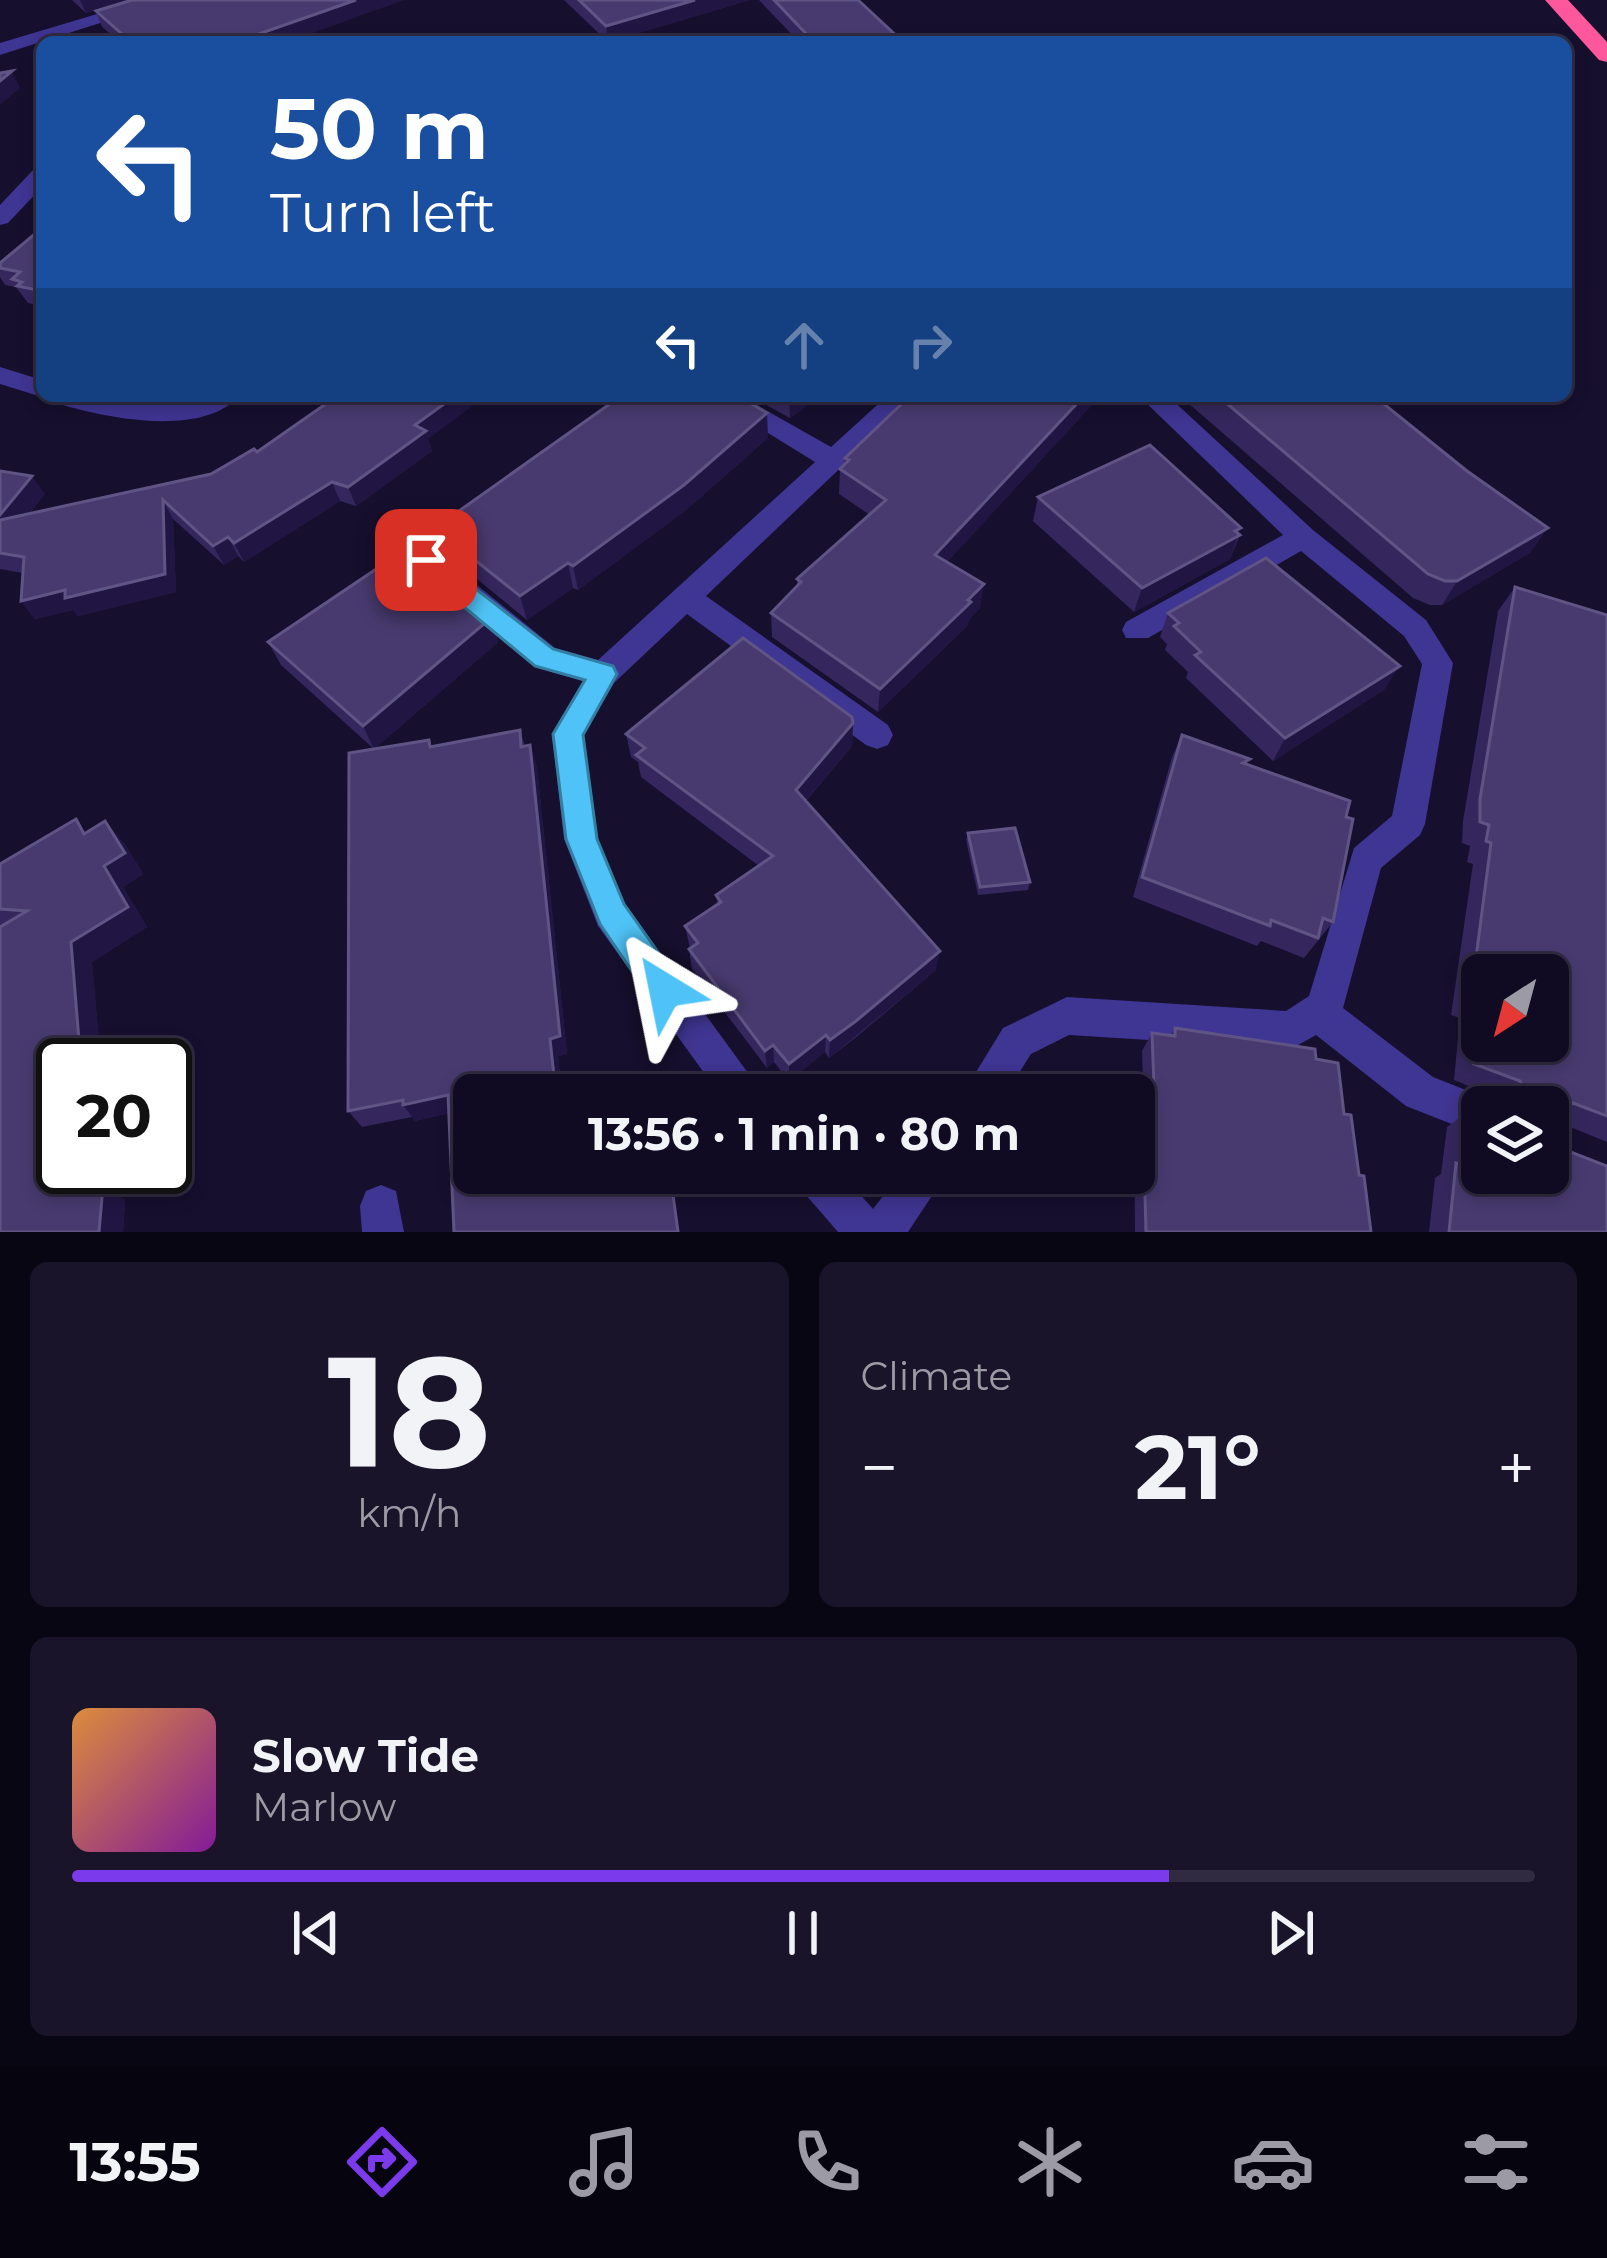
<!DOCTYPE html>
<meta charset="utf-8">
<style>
:root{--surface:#100b22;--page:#19142a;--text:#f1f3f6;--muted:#9c9ba5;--line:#302b40;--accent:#7c3aed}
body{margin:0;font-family:Montserrat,sans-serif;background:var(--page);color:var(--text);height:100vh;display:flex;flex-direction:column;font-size:45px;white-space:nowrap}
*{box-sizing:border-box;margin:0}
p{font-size:39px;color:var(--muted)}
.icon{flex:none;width:66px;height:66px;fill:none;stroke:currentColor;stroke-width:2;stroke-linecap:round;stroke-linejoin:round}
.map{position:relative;height:1232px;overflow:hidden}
.details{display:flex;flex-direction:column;gap:30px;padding:30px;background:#090613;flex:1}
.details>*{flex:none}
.hud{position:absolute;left:36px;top:36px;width:1536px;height:366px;border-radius:18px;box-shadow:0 6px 18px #0003,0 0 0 3px var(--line);background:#1a4fa0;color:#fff;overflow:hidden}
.needle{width:78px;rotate:216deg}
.fabs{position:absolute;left:1461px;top:954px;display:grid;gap:24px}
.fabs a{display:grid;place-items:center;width:108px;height:108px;border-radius:18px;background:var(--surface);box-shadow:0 6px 18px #0003,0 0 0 3px var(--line);font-size:60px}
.speed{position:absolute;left:36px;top:1038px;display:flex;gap:24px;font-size:60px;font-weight:700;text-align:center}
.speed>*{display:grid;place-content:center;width:156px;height:156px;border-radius:50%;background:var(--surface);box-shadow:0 6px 18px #0003,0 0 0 3px var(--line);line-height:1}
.speed .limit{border:6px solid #111;border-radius:18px;background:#fff;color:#111}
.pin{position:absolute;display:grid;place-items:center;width:102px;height:102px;color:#fff;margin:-51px;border-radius:24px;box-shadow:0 6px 18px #0006}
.me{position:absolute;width:132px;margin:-66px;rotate:325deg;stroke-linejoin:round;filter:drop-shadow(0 0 9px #0008)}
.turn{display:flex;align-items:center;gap:42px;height:252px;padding:0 36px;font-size:54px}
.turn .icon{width:156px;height:156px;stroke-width:2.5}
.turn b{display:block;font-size:84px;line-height:102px}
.lanes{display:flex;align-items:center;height:114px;padding:0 36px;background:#0003;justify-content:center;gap:60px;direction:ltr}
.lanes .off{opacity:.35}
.big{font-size:90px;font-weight:700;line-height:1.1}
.details .tile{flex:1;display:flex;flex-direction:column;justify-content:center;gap:18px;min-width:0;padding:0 42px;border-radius:18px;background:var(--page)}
.details .dial{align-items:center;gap:0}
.dial b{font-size:156px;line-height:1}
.song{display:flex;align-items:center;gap:36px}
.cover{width:144px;height:144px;border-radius:18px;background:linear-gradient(135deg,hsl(30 70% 55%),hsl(290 70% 35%))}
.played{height:12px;border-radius:6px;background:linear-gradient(90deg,var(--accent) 75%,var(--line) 75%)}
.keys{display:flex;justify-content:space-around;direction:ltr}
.heat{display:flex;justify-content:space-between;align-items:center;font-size:66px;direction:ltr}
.details .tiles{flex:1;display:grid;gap:30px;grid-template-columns:1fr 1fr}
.tile:last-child{grid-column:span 2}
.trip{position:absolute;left:453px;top:1074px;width:702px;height:120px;border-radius:18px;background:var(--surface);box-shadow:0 6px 18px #0003,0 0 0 3px var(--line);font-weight:700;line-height:120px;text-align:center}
.tab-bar{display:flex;height:192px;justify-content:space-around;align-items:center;background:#06040e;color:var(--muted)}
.tab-bar .icon{width:84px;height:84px}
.tab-bar .on{color:var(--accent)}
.tab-bar b{font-size:54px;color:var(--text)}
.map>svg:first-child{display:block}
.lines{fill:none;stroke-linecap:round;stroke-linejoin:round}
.minor{fill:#3f3592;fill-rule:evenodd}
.highway{fill:#ff579c;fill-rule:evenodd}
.wall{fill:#35275d}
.shaded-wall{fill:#211543}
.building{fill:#483a6f;stroke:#605485;stroke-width:3;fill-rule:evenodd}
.route{fill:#4fc3f7;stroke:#337fa1;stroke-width:3}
</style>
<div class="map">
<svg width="1607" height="1232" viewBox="0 0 1607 1232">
<rect width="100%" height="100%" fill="#160f2e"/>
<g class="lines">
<g class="minor">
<path d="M144 0H172L0 55V43Z"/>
<path d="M42 168V187L8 223 0 225V205L34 169Z"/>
<path d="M0 367 42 380V396H47L42 397 0 384Z"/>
<path d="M49 396 144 404 239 396C201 439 100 417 53 402Z"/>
<path d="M708 396H741L831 447 887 396H916L706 596 888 725 893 735 888 745 877 749 866 745 687 614 614 683 584 735 598 839 625 904 764 1095H720L598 926 564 839 552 734 583 681 534 667 412 560 426 549 436 552 555 648 598 660 815 462Z"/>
<path d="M1139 396H1168L1313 530 1426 620 1453 663 1425 824 1420 835 1381 868 1343 1008 1433 1077 1496 1102 1498 1107H1482V1136L1406 1106 1316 1035 1291 1049 1069 1035 1031 1054 1005 1095H962L1003 1028 1067 997 1286 1011 1309 996 1354 848 1392 816 1422 664 1404 636 1301 551 1148 638H1126L1122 630 1126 622 1283 535Z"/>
<path d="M793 1173H841L873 1209 901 1173H947L908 1232H838L799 1187Z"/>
<path d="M381 1185 396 1191 404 1232H362L360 1206 366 1191Z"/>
</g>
<path class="highway" d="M1545 0H1568L1607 42V62L1599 60Z"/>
</g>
<g class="wall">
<path d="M72 0H128L86 13Z"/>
<path d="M132 0H403L286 42H120L102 27 96 11Z"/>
<path d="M564 0H750L608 42Z"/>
<path d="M759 0H858L902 42H799Z"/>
<path d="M42 228V306L28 303 16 287 5 285 0 277V263Z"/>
<path d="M750 396H820L790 418Z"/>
<path d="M910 396H1100L947 562 980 608 969 620 967 626 878 712 772 637 771 613 797 587V579L870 515 839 494 840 469 844 465 845 458Z"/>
<path d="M1180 396H1374L1531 552 1442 605H1430L1413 598Z"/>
<path d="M768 438 686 510 578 590 573 588 527 620 444 552 435 528Z"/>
<path d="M428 439 432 451 356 506 340 501 244 562 238 556 224 565 173 519 176 592 78 616 73 610 35 619 21 601 23 573 0 569V471L45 494 29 514 211 474 257 452Z"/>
<path d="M1038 497 1241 528 1238 534 1240 535 1230 559 1134 612 1033 521Z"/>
<path d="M1515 587 1607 615V1142L1568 1126V1151L1607 1232H1429L1435 1178 1441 1174 1447 1127 1468 1111 1482 1173 1548 1107H1492L1499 1102 1498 1098 1454 1080 1460 1018 1451 1015 1473 864 1467 862 1470 846 1462 843 1463 821 1498 611Z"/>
<path d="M1168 613 1385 689 1273 761 1186 678 1188 672 1165 650 1167 644 1160 637Z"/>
<path d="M491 618 498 642 374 749 281 665 268 642Z"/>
<path d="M853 723 852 746 806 801 936 970 855 1038 829 1058 825 1052 789 1081 774 1062 767 1068 692 969 689 949 690 948 685 926 717 904 716 895 759 866 641 777 638 762 631 757 626 734Z"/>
<path d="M520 730 525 746 530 745 537 768 567 1054 558 1056 562 1095H474L449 1113 415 1121 412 1117 362 1127 348 1111 429 740 432 747Z"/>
<path d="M1182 735 1247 765 1346 817 1333 922 1304 958 1261 941 1257 946 1133 897 1172 757Z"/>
<path d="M87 832 124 843 143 874 123 887 147 927 92 962 112 1192 125 1200 123 1232H0V864Z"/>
<path d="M968 833 1030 882 1028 890 978 895 966 840Z"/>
<path d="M1175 1028 1316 1059 1344 1114 1359 1175 1371 1232H1135L1134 1097 1143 1084 1142 1051 1152 1033 1170 1036Z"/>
</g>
<g class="shaded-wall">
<path d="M80 0H128L86 13Z"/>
<path d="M356 0H403L286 42H236Z"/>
<path d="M695 0H750L608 42 606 26Z"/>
<path d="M12 71 20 88 0 105V81Z"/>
<path d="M455 396H486L428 439 432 451 356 506 348 487 415 425Z"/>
<path d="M789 396H820L790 418Z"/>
<path d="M1084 396H1100L932 579 935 555Z"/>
<path d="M767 413 768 438 686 510 578 590 573 566Z"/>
<path d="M32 476 45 494 8 540 0 529V515Z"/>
<path d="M332 482 340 501 244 562 234 543Z"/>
<path d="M163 500 173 519 176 592 78 616 73 610 35 619 21 601Z"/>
<path d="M1241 528 1230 559 1134 612 1142 588Z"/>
<path d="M1548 528 1531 552 1442 605 1457 581Z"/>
<path d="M228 537 238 556 224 565 213 546Z"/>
<path d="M568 563 573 588 527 620 520 596Z"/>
<path d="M984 584 980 608 969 620 967 626 878 712 880 689Z"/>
<path d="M491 618 498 642 374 749 363 726Z"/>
<path d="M1400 666 1385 689 1273 761 1285 738Z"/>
<path d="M853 723 852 746 796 812V790Z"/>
<path d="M530 745 537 768 567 1054 558 1056 562 1095H556L550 1039Z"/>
<path d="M105 821 124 843 143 874 123 887 147 927 92 962 101 1065H81L71 942 104 866Z"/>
<path d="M940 951 936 970 829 1058 830 1040Z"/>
<path d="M826 1035 825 1052 789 1081V1064Z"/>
<path d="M773 1045 774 1062 767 1068 765 1051Z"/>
<path d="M448 1095 459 1111 415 1121 403 1105Z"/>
<path d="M89 1167H110L112 1192 125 1200 123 1232H99L91 1189Z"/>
<path d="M670 1173H672L680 1232H678Z"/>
</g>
<g class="building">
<path d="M132 0H356L236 42H131L96 11Z"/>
<path d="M579 0H695L606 26Z"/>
<path d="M774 0H858L902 41 814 42Z"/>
<path d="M569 36 584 42H559Z"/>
<path d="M12 71 0 81V73Z"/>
<path d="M42 228V291L17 286 22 282 12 279 20 272 0 268V263Z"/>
<path d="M337 396H455L415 425 426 431 348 487 332 482 234 543 228 537 213 546 163 500 165 574 65 598V590L21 601 24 557 0 553V520L211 474 254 449 257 452Z"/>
<path d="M621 396H738L767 413 684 485 573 566 568 563 520 596 435 528Z"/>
<path d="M910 396H1084L935 555 984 584 968 600 971 602 880 689 771 613 801 582 797 579 886 500 840 469 849 460 845 458Z"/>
<path d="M1218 396H1374L1467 471 1548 528 1457 581H1445L1428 574Z"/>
<path d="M1150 445 1241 528 1235 531 1240 535 1142 588 1038 497Z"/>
<path d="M0 471 32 476 0 515Z"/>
<path d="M409 547 491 618 363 726 268 642Z"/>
<path d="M1266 558 1400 666 1285 738 1195 655 1201 652 1174 626 1179 623 1168 613Z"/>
<path d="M1515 587 1607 615V1116L1573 1103 1567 1107 1568 1151 1607 1166V1232H1449L1456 1163 1461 1165 1468 1111 1482 1116V1173H1548V1107H1507L1508 1095 1524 1093 1520 1081 1474 1064 1479 1000 1471 996 1491 843 1486 841 1489 825 1480 822V799ZM1482 975H1548V1041H1482Z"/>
<path d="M743 638 852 717 853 723 796 790 940 951 856 1021 830 1040 826 1035 789 1064 773 1045 765 1051 689 949 698 943 685 926 721 902 716 895 773 856 636 755 645 748 626 734Z"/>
<path d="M520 730 521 747 530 745 560 1036 550 1039 556 1095H474V1173H670L678 1232H454L448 1095 403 1105V1100L348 1111 349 753 429 740 430 747Z"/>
<path d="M1182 735 1250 759 1243 763 1350 801 1346 817 1353 819 1333 922 1323 918 1318 938 1271 920 1270 926 1142 877Z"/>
<path d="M76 819 84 834 105 821 125 853 104 866 128 907 71 942 81 1065H63V1167H89L91 1189 103 1186 99 1232H0V927L27 911 0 909V864Z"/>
<path d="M1015 828 1030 882 980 887 968 833Z"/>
<path d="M1175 1028 1315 1049 1316 1059 1338 1063 1344 1114 1351 1115 1359 1175 1364 1176 1371 1232H1146L1142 1084 1154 1086 1152 1033 1175 1036Z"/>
</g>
<path class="route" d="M426 550 553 649 613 666 617 674 583 735 597 839 624 904 677 979 682 990 677 1002 665 1007 653 1002 600 924 566 839 553 734 585 680 535 666 416 567 413 560 416 553Z"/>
</svg>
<div class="fabs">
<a><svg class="needle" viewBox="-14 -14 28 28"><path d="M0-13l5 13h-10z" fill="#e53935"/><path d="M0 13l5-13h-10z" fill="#9c9ba5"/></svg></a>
<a><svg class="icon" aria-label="layers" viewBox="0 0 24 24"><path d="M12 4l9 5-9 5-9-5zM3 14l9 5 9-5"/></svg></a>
</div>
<div class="speed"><div class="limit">20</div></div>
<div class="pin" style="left:426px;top:560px;background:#d93025"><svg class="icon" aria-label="arrive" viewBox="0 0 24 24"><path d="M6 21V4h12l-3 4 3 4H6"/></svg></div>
<svg class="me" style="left:665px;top:990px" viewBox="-20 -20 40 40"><path d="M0-17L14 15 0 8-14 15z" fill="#4fc3f7" stroke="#fff" stroke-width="4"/></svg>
<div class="trip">13:56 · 1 min · 80 m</div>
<div class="hud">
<div class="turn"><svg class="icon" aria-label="left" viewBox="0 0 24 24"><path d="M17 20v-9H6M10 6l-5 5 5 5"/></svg><div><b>50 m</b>Turn left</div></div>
<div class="lanes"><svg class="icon" aria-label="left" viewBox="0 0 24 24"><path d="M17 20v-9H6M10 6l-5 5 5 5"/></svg><svg class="icon off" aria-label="ahead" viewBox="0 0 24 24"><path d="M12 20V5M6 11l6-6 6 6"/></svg><svg class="icon off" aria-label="right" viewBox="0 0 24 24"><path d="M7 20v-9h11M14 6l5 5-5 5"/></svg></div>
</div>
</div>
<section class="details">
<div class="tiles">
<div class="tile dial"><b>18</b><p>km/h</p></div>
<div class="tile"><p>Climate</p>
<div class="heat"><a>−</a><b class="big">21°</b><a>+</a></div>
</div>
<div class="tile">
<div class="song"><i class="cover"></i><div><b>Slow Tide</b><p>Marlow</p></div></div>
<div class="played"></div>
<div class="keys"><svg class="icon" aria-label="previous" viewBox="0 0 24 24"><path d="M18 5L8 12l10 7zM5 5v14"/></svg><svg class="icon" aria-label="pause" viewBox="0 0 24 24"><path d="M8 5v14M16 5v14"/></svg><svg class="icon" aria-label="next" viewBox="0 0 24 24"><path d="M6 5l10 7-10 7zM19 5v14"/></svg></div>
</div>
</div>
</section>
<nav class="tab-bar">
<b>13:55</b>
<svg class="icon on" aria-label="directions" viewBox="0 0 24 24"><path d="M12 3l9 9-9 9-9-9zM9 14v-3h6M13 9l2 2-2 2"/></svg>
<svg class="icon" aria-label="music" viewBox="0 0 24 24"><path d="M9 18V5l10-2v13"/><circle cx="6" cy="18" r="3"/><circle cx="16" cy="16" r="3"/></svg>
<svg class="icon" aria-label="phone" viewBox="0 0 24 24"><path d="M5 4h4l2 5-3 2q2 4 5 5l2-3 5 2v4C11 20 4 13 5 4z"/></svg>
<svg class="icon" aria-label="climate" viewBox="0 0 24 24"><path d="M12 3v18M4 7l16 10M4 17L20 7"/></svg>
<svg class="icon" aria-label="car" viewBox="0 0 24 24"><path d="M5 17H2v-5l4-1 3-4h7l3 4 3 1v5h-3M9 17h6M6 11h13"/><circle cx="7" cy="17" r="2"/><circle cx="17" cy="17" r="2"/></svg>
<svg class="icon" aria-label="filters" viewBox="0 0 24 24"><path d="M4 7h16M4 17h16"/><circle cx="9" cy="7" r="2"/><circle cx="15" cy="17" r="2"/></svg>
</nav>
